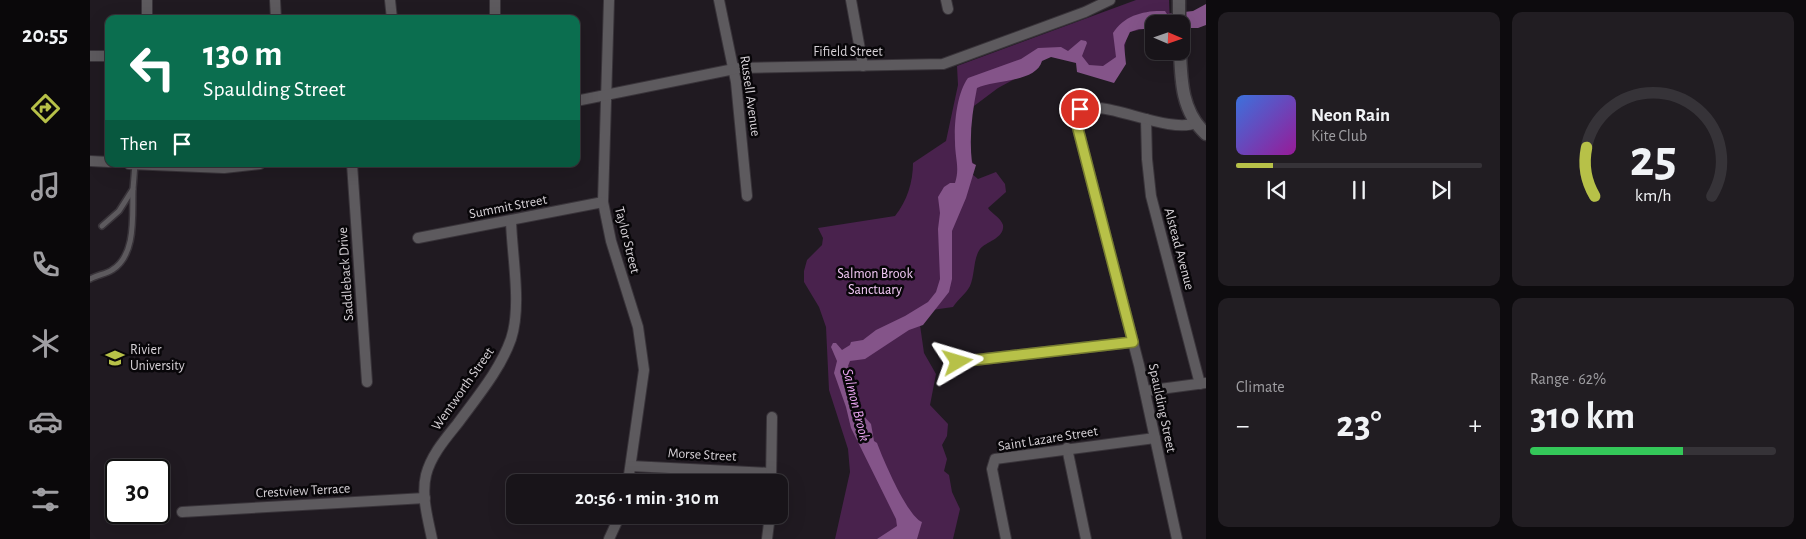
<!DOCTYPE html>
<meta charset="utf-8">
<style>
:root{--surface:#181419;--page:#211d22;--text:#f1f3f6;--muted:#9f9ea2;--line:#363338;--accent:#b7c148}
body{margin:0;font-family:"Alegreya Sans",sans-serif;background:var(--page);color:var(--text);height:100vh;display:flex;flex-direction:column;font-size:19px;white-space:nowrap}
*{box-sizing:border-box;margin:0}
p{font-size:16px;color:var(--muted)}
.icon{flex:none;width:28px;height:28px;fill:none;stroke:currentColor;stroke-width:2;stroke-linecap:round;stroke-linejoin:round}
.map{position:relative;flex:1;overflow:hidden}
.details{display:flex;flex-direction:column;gap:12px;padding:12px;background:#0d0b0e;width:600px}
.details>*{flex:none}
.guide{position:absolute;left:15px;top:15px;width:475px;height:152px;border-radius:10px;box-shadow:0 5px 20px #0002,0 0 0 1px var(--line);background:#0b6e4f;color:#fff;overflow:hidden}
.needle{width:32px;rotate:92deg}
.tools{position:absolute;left:1055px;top:15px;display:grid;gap:10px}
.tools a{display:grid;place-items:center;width:45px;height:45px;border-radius:10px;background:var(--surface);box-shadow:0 5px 20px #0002,0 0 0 1px var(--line);font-size:25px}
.speed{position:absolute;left:15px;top:459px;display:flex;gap:10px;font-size:25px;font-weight:700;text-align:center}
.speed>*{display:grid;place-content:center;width:65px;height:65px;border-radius:50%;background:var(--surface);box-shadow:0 5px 20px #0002,0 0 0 1px var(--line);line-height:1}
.speed .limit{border:2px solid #111;border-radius:8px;background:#fff;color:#111}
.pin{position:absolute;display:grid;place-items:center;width:42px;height:42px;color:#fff;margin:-21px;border:2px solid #fff;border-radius:50%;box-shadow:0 1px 5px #0007}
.me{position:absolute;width:55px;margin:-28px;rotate:83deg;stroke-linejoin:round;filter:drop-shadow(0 0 4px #0008)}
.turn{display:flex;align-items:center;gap:18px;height:105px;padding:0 15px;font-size:22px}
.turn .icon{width:65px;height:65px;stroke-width:2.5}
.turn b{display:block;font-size:35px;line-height:42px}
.then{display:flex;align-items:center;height:48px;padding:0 15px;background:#0003;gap:10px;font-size:19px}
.big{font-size:38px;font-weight:700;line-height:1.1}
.details .card{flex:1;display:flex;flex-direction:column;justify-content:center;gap:8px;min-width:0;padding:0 18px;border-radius:10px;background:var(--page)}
.details .dial{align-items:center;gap:0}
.dial svg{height:130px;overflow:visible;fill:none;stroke:var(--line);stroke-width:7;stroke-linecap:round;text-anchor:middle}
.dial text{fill:var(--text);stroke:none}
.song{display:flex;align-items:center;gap:15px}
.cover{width:60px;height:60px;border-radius:8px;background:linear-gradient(135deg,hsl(220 70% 55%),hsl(300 70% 35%))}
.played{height:5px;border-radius:2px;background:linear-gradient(90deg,var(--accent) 15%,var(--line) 15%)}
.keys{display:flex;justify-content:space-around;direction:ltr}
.heat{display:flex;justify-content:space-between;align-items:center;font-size:28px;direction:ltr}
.charge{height:8px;border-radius:4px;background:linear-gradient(90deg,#34c759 62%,var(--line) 0)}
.details .tiles{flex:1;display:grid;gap:12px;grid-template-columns:repeat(2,1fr)}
.trip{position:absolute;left:416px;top:474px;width:282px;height:50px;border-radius:10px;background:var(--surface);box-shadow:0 5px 20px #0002,0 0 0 1px var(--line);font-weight:700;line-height:50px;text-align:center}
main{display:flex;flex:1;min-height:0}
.menu{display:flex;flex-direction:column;width:90px;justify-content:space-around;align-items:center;background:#0a080a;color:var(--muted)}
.menu .icon{width:35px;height:35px}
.menu .active{color:var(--accent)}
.menu b{font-size:22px;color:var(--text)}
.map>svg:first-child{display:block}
.green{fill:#49224d}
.water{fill:#845489}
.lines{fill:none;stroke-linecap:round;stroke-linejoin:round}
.service-casing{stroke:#39343a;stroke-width:8}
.minor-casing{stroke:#39343a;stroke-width:12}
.tertiary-casing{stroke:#39343a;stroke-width:15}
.service{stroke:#5d5a5e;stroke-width:5}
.minor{stroke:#5d5a5e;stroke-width:10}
.tertiary{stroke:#5d5a5e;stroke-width:12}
.route-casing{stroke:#777d2f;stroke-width:12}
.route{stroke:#b7c148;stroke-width:9}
.labels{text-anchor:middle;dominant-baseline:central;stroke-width:5;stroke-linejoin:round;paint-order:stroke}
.street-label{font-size:14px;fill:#d6d1d6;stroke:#080609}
.park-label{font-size:14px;fill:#f3c9f6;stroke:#080609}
.poi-label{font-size:14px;fill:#d6d1d6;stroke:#080609;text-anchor:start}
.water-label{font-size:15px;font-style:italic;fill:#e8a3ee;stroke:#080609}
</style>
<main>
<nav class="menu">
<b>20:55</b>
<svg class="icon active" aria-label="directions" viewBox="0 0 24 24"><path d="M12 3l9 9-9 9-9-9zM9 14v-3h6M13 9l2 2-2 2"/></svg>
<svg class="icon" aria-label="music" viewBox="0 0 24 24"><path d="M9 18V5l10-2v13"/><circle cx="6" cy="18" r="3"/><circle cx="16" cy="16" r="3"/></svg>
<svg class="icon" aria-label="phone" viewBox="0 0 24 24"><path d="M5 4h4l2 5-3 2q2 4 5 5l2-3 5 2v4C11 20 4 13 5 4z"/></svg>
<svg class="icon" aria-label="climate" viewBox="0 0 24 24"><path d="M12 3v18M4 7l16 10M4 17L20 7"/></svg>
<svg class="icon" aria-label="car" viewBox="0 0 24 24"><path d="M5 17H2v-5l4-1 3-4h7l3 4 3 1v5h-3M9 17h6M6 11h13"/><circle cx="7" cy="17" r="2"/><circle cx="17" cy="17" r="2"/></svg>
<svg class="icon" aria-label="filters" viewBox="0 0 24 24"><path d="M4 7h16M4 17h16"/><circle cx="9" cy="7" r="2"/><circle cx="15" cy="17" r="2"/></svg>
</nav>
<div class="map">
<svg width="1116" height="539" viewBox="0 0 1116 539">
<rect width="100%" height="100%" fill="#201a21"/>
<path class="green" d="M1046 0H1079L1080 24H1064V27L1039 32C1031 45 1039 64 1028 74L966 56 954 58 934 74 908 88 884 106 880 114V157L884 165 882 174 888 179 906 172 915 184 916 192 898 208C901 213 911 218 913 225 915 238 896 242 890 249 883 259 885 275 880 286 876 294 868 299 863 307L842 310 830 325 834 353 846 374 840 405 858 424 857 436 852 445 857 459 854 471 859 475 862 492 870 509 863 539H745L760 472 758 449 739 390 736 327 729 307 714 282V271L717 260 732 245 733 238 728 228 805 216C817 201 823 182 823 163L856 141 868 85 867 66Z"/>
<path class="water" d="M1116 4V25L1108 28H1091V24H1064V29H1049L1040 32 1034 45 1036 64 1024 83 987 72 986 63 961 57 952 61C946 83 902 80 887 88 882 113 879 137 882 163L886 165 876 198 862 231V279L859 292 833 325 819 330 775 359 760 361 758 366 762 375 766 399 769 400 770 412 781 424 784 441 787 443C793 459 817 516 832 522L827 539H787L807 526 806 519 761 428 756 407 744 373 747 361 741 347 743 343H746L752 350 760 345 761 342 773 340 786 330 815 316 838 302 846 292 850 279 848 229 850 213 848 197 854 187 860 183H865C870 168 865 158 865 142 864 123 867 93 878 78L931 59 948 48 971 47 978 51 991 40 996 41 997 43 992 56 999 65 1013 66 1026 57 1023 33C1034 15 1055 10 1075 11L1077 14 1103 11Z"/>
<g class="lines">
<g class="service-casing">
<g id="service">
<path d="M12 226 29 211 43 189 45 164"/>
<path d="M0 279C7 275 16 274 22 270 47 255 42 214 43 189"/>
</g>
</g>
<g class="minor-casing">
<g id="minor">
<path d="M57 0V19"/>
<path d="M185 0 186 19"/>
<path d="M300 0 302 19"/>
<path d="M405 0V19"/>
<path d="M519 0 513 202 521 241 548 327 554 370 538 482"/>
<path d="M629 0 646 82 657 196"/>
<path d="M761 0 773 66"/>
<path d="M856 0 858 9"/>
<path d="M0 56H19"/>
<path d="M486 101 649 68 853 64 995 12 1020 0"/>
<path d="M1056 119 1057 159 1061 196 1110 384"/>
<path d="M0 161 19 162"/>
<path d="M39 164 134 168 170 164"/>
<path d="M262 164 277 382"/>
<path d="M328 238 513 202"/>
<path d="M868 362 1043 342"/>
<path d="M1055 391 1115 383"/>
<path d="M977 448 996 539"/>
<path d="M541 466 681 473"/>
<path d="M681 482 682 417"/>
<path d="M92 512 335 498"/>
<path d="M342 539C338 519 331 496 336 475 341 455 356 438 368 423 387 397 410 370 421 339 432 306 422 256 421 221"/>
<path d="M519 539 530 515"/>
<path d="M677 539 680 515"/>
<path d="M916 539 902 469 905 459 1065 438"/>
<path d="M1087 539 1049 365 987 125 986 112C1007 94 1075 135 1106 123"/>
</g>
</g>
<g class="tertiary-casing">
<g id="tertiary">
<path d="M1089 0V24"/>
<path d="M1090 51C1091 82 1092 112 1116 134"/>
</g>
</g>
<use href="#service" class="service"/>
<use href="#minor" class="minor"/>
<use href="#tertiary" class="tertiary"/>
</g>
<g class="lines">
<g class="route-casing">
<path id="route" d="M868 362 1043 342 987 125 986 112 990 109"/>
</g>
<use href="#route" class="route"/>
</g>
<defs>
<g id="university-bare" transform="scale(1.5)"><path d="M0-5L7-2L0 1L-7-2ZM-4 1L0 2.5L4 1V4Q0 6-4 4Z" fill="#b7c148" stroke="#080609" stroke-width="2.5" paint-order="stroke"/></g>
</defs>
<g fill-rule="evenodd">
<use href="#university-bare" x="25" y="358"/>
</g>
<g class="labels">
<g class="street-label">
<text x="758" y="52">Fifield Street</text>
<text transform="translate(660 96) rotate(82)">Russell Avenue</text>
<text transform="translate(418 207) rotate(-11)">Summit Street</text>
<text transform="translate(537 240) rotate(76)">Taylor Street</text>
<text transform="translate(1089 249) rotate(75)">Alstead Avenue</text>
<text transform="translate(256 274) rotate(-94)">Saddleback Drive</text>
<text transform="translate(373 389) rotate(-55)">Wentworth Street</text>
<text transform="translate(1072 408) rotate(78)">Spaulding Street</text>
<text transform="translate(958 439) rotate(-9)">Saint Lazare Street</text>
<text transform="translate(612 455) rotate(3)">Morse Street</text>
<text transform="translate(213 491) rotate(-3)">Crestview Terrace</text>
</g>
<g class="park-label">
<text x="785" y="274">Salmon Brook<tspan x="785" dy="16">Sanctuary</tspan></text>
</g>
<g class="poi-label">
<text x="40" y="350">Rivier<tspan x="40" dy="16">University</tspan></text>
</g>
<g class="water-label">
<text transform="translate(766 405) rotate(76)">Salmon Brook</text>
</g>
</g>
</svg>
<div class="tools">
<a><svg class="needle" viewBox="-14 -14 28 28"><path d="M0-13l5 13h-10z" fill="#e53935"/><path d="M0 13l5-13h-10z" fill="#9f9ea2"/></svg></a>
</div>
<div class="speed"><div class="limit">30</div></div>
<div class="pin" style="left:990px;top:109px;background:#d93025"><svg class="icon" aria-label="arrive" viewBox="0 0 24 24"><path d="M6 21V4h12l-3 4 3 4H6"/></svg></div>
<svg class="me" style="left:868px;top:362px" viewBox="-20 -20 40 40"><path d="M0-17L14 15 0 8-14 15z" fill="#b7c148" stroke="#fff" stroke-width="4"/></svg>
<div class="trip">20:56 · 1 min · 310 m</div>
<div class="guide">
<div class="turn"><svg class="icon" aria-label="left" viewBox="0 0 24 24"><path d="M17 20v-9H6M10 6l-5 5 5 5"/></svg><div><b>130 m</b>Spaulding Street</div></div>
<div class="then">Then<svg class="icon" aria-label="arrive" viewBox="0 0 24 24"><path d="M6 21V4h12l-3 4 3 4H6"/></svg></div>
</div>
</div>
<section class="details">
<div class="tiles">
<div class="card">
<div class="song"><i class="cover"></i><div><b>Neon Rain</b><p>Kite Club</p></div></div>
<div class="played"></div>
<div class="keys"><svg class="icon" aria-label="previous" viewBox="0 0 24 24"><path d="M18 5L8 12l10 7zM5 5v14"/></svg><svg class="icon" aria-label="pause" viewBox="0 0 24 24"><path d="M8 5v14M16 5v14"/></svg><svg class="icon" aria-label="next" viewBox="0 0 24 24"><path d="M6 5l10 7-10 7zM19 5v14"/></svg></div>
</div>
<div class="card dial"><svg viewBox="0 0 100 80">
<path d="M14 69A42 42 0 1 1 86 69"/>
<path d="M14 69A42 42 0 0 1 9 39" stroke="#b7c148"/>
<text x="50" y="56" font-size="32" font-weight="700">25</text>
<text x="50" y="72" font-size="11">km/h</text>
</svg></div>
<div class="card"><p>Climate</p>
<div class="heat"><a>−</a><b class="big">23°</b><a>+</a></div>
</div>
<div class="card"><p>Range · 62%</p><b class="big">310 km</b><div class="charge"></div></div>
</div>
</section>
</main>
